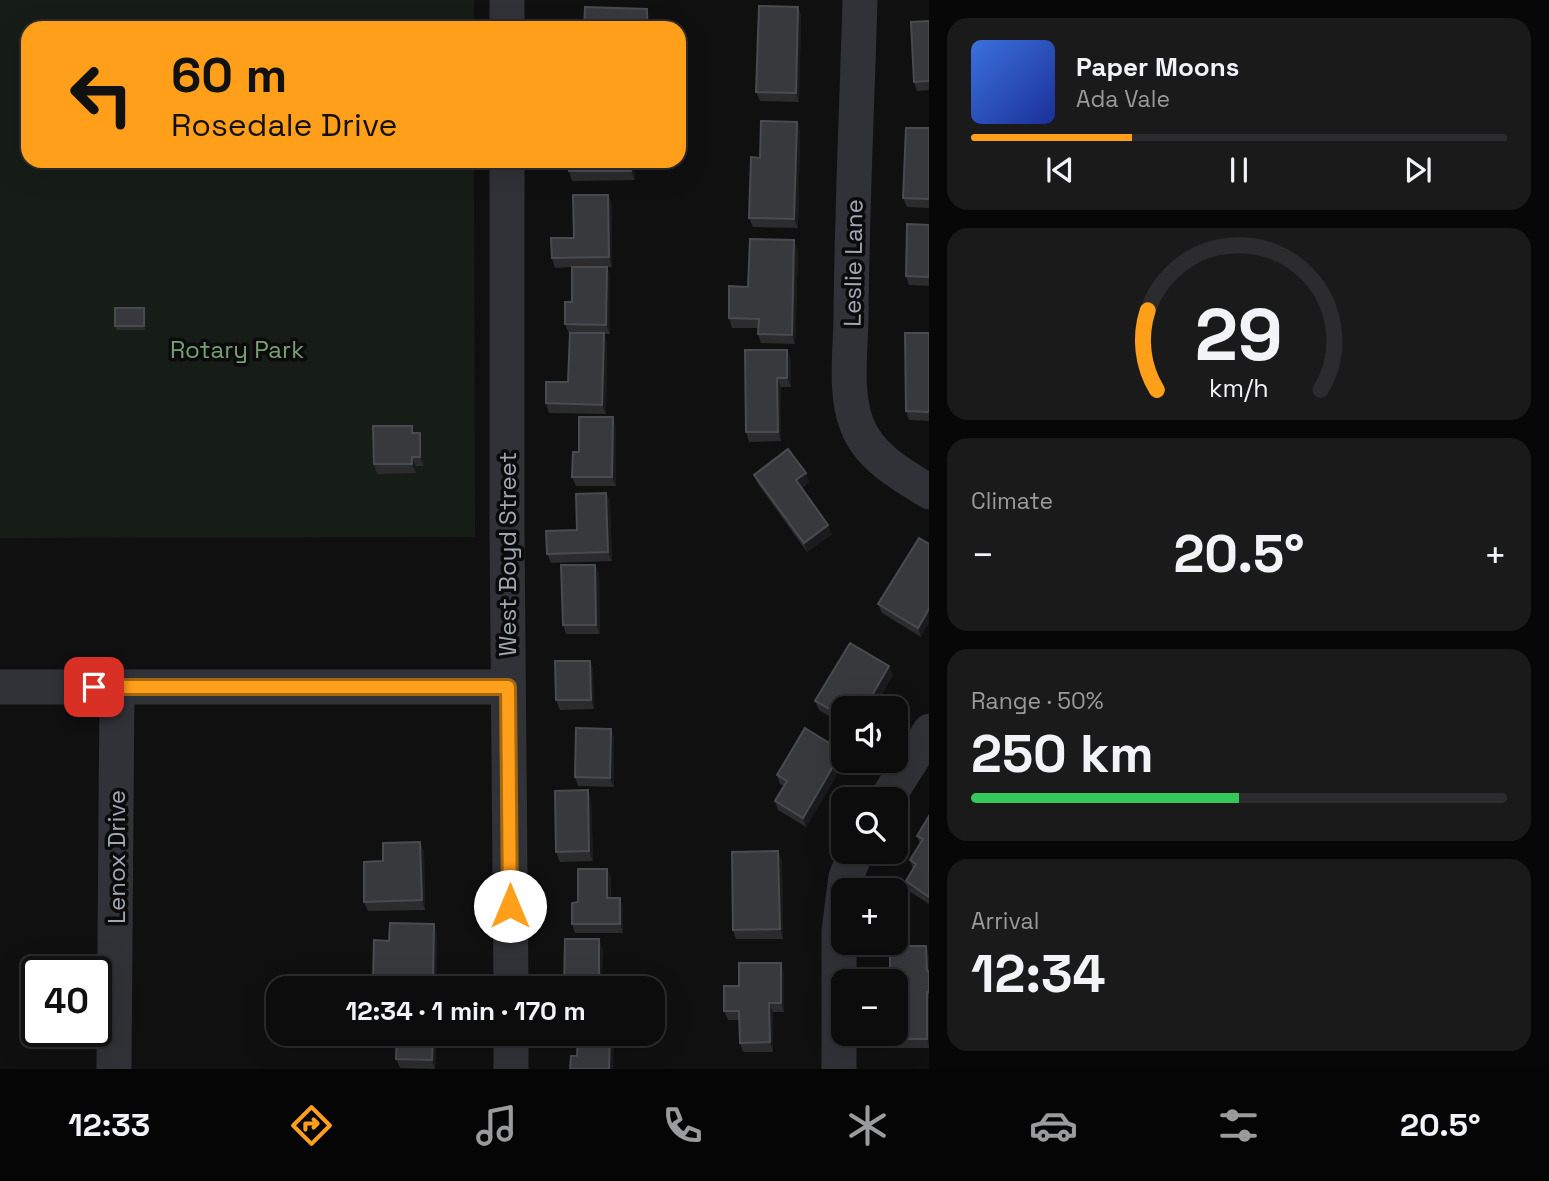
<!DOCTYPE html>
<meta charset="utf-8">
<style>
:root{--surface:#0c0c0d;--page:#1a1a1b;--text:#f1f3f6;--muted:#9a9b9d;--line:#2c2c2e;--accent:#ff9f1a}
body{margin:0;font-family:"Space Grotesk",sans-serif;background:var(--page);color:var(--text);height:100vh;display:flex;flex-direction:column;font-size:26px;white-space:nowrap}
*{box-sizing:border-box;margin:0}
p{font-size:23px;color:var(--muted)}
.icon{flex:none;width:38px;height:38px;fill:none;stroke:currentColor;stroke-width:2;stroke-linecap:round;stroke-linejoin:round}
.map{position:relative;flex:1;overflow:hidden}
.side{display:flex;flex-direction:column;gap:18px;padding:18px;background:#070707;width:620px}
.side>*{flex:none}
.guide{position:absolute;left:21px;top:21px;width:665px;height:147px;border-radius:21px;box-shadow:0 7px 28px #0002,0 0 0 2px var(--line);background:#ff9f1a;color:#111;overflow:hidden}
.fabs{position:absolute;left:831px;top:696px;display:grid;gap:14px}
.fabs a{display:grid;place-items:center;width:77px;height:77px;border-radius:14px;background:var(--surface);box-shadow:0 7px 28px #0002,0 0 0 2px var(--line);font-size:35px}
.speed{position:absolute;left:21px;top:956px;display:flex;gap:14px;font-size:35px;font-weight:700;text-align:center}
.speed>*{display:grid;place-content:center;width:91px;height:91px;border-radius:50%;background:var(--surface);box-shadow:0 7px 28px #0002,0 0 0 2px var(--line);line-height:1}
.speed .limit{border:4px solid #111;border-radius:10px;background:#fff;color:#111}
.pin{position:absolute;display:grid;place-items:center;width:60px;height:60px;color:#fff;margin:-30px;border-radius:14px;box-shadow:0 4px 10px #0006}
.me{position:absolute;width:77px;margin:-38px;rotate:0deg;stroke-linejoin:round;filter:drop-shadow(0 0 5px #0008)}
.turn{display:flex;align-items:center;gap:24px;height:147px;padding:0 35px;font-size:32px}
.turn .icon{width:91px;height:91px;stroke-width:2.5}
.turn b{display:block;font-size:49px;line-height:60px}
.big{font-size:52px;font-weight:700;line-height:1.1}
.side .widget{flex:1;display:flex;flex-direction:column;justify-content:center;gap:10px;min-width:0;padding:0 24px;border-radius:21px;background:var(--page)}
.side .dial{align-items:center;gap:0}
.dial svg{height:182px;overflow:visible;fill:none;stroke:var(--line);stroke-width:7;stroke-linecap:round;text-anchor:middle}
.dial text{fill:var(--text);stroke:none}
.song{display:flex;align-items:center;gap:21px}
.cover{width:84px;height:84px;border-radius:10px;background:linear-gradient(135deg,hsl(220 70% 55%),hsl(230 70% 35%))}
.played{height:7px;border-radius:4px;background:linear-gradient(90deg,var(--accent) 30%,var(--line) 30%)}
.keys{display:flex;justify-content:space-around;direction:ltr}
.heat{display:flex;justify-content:space-between;align-items:center;font-size:38px;direction:ltr}
.charge{height:10px;border-radius:5px;background:linear-gradient(90deg,#34c759 50%,var(--line) 0)}
.trip{position:absolute;left:266px;top:976px;width:399px;height:70px;border-radius:21px;background:var(--surface);box-shadow:0 7px 28px #0002,0 0 0 2px var(--line);font-weight:700;line-height:70px;text-align:center}
.menu{display:flex;height:112px;justify-content:space-around;align-items:center;background:#050505;color:var(--muted)}
.menu .icon{width:49px;height:49px}
.menu .on{color:var(--accent)}
.menu b{font-size:32px;color:var(--text)}
main{display:flex;flex:1;min-height:0}
.map>svg:first-child{display:block}
.green{fill:#161c16}
.lines{fill:none;stroke-linecap:round;stroke-linejoin:round}
.minor{stroke:#303237;stroke-width:35}
.wall{fill:#2c2c2f}
.shaded-wall{fill:#1b1b1d}
.building{fill:#38393d;stroke:#484b50;stroke-width:2}
.route-casing{stroke:#a66711;stroke-width:18}
.route{stroke:#ff9f1a;stroke-width:12}
.labels{text-anchor:middle;dominant-baseline:central;stroke-width:7;stroke-linejoin:round;paint-order:stroke}
.street-label{font-size:24px;fill:#a0a7b3;stroke:#0b0b0c}
.park-label{font-size:24px;fill:#76a075;stroke:#0b0b0c}
</style>
<main>
<div class="map">
<svg width="930" height="1069" viewBox="0 0 930 1069">
<rect width="100%" height="100%" fill="#101011"/>
<path class="green" d="M0 0H474V28H28V161H474L475 537 0 538Z"/>
<g class="lines">
<g class="minor">
<path d="M507 0V28"/>
<path d="M860 0C857 105 852 209 851 314 851 349 844 392 857 425 869 457 902 475 930 492"/>
<path d="M507 161V530L511 989"/>
<path d="M0 687H508"/>
<path d="M886 800 930 731"/>
<path d="M511 1034V1069"/>
<path d="M114 1069 117 687"/>
<path d="M839 1069V931L846 877 856 852"/>
</g>
</g>
<g class="wall">
<path d="M798 7 801 16 799 102 760 101 756 92Z"/>
<path d="M929 21V90L917 91 914 82Z"/>
<path d="M797 122 800 131 798 228 753 227 749 218Z"/>
<path d="M929 128V208L907 207 903 198Z"/>
<path d="M635 161V180L572 181 569 171Z"/>
<path d="M608 195 612 204V267H598H607L610 276V334H604L607 343 606 414 549 413 546 403 568 382 569 334 565 324 572 302V267L555 268 552 258 574 238Z"/>
<path d="M929 225V286L909 285 906 276Z"/>
<path d="M798 250 795 344 761 343 758 334V328H732L729 318 748 287Z"/>
<path d="M146 313V330H117L115 326Z"/>
<path d="M929 333V421L909 420 906 411Z"/>
<path d="M787 350 791 359V387H781V441L749 442 746 432Z"/>
<path d="M616 427V486H576L572 477 579 452Z"/>
<path d="M415 433H420L424 442V466H416V473L377 474 374 464Z"/>
<path d="M806 473 809 483 802 488 832 534 807 552 758 484 754 475Z"/>
<path d="M606 493 610 502 612 561 551 563 547 554 577 530Z"/>
<path d="M919 538 921 637 882 613 878 604Z"/>
<path d="M595 565 599 574 600 634H566L563 625Z"/>
<path d="M590 661 593 670 594 709 560 710 556 700Z"/>
<path d="M893 675 873 709H844V725L819 710 815 701Z"/>
<path d="M611 729 614 738V787L578 786 575 777Z"/>
<path d="M845 761 806 827 778 810 775 801 784 786 780 784 777 775Z"/>
<path d="M588 790 591 800 593 861 560 862 556 852Z"/>
<path d="M929 816V904L909 891 906 881 913 869 910 860 920 844 917 836Z"/>
<path d="M424 851 425 910 368 911 364 902 383 861Z"/>
<path d="M782 860 783 939H736L733 930Z"/>
<path d="M607 869 611 878V898L623 907V933H575L572 924 578 902Z"/>
<path d="M437 933 436 989H377L373 979 389 941Z"/>
<path d="M929 955V1048H894L891 1039Z"/>
<path d="M784 972V1012H773V1052H743L740 1043 739 1020H728L724 1011 739 986Z"/>
<path d="M397 1034H437L435 1069 400 1068 396 1059Z"/>
</g>
<g class="shaded-wall">
<path d="M798 7 801 16 799 102 796 93Z"/>
<path d="M647 9 650 18V28H647Z"/>
<path d="M797 122 800 131 798 228 794 219Z"/>
<path d="M631 161H635V180L631 171Z"/>
<path d="M608 195 612 204V267L609 257Z"/>
<path d="M794 240 798 250 795 344 792 335Z"/>
<path d="M607 267 610 276V334L606 325Z"/>
<path d="M144 308 146 313V330L144 326Z"/>
<path d="M604 333 607 343 606 414 602 405Z"/>
<path d="M787 350 791 359V387L787 378Z"/>
<path d="M777 378 781 387V441L778 432Z"/>
<path d="M613 417 616 427V486L612 477Z"/>
<path d="M420 433 424 442V466L420 457Z"/>
<path d="M412 457 416 466V473L412 464Z"/>
<path d="M806 473 809 483 799 490 796 480Z"/>
<path d="M606 493 610 502 612 561 608 552Z"/>
<path d="M828 525 832 534 807 552 804 543Z"/>
<path d="M595 565 599 574 600 634 596 625Z"/>
<path d="M929 609V623L921 637 918 628Z"/>
<path d="M590 661 593 670 594 709 591 700Z"/>
<path d="M889 666 893 675 873 709H864Z"/>
<path d="M611 729 614 738V787L610 778Z"/>
<path d="M842 751 844 761H845L806 827 803 818Z"/>
<path d="M588 790 591 800 593 861 589 851Z"/>
<path d="M420 842 424 851 425 910 422 900Z"/>
<path d="M778 851 782 860 783 939 780 929Z"/>
<path d="M607 869 611 878 610 907 607 898Z"/>
<path d="M620 898 623 907V933L620 924Z"/>
<path d="M434 924 437 933 436 989 433 981Z"/>
<path d="M599 939 603 949 602 989H599Z"/>
<path d="M926 946 929 955V979L927 971Z"/>
<path d="M781 963 784 972V1012L781 1003Z"/>
<path d="M927 992 929 1000V1046L927 1039Z"/>
<path d="M769 1003 773 1012V1052L770 1042Z"/>
<path d="M433 1034H437L435 1069 432 1060Z"/>
<path d="M610 1034H614L613 1069H609Z"/>
</g>
<g class="building">
<path d="M759 6 798 7 796 93 756 92Z"/>
<path d="M585 7 647 9V28H584Z"/>
<path d="M929 21V81L914 82 911 22Z"/>
<path d="M761 121 797 122 794 219 749 218 751 157 760 158Z"/>
<path d="M906 128H929V199L903 198Z"/>
<rect x="569" y="161" width="62" height="10"/>
<path d="M573 195H608L609 257 552 258 551 238H574Z"/>
<path d="M907 224 929 225V277L906 276Z"/>
<path d="M750 239 794 240 792 335 758 334 759 319 729 318V286L748 287Z"/>
<path d="M572 267H607L606 325 565 324V302H572Z"/>
<rect x="115" y="308" width="29" height="18"/>
<path d="M570 333H604L602 405 546 403V382H568Z"/>
<path d="M905 333H929V412L906 411Z"/>
<path d="M745 350H787V378H777L778 432H746Z"/>
<path d="M579 417H613L612 477H572L573 452H579Z"/>
<path d="M373 426H412V433H420V457H412V464H374Z"/>
<path d="M788 449 806 473 796 480 828 525 804 543 754 475Z"/>
<path d="M606 493 608 552 547 554 546 531 577 530 576 494Z"/>
<path d="M919 538 929 544V609L918 628 878 604Z"/>
<path d="M561 565H595L596 625H563Z"/>
<path d="M850 643 889 666 864 709H844V717L815 701Z"/>
<path d="M555 661H590L591 700H556Z"/>
<path d="M576 728 611 729 610 778 575 777Z"/>
<path d="M805 728 842 751 803 818 775 801 787 781 777 775Z"/>
<path d="M588 790 589 851 556 852 555 791Z"/>
<path d="M929 816V897L906 881 916 864 910 860 923 839 917 836Z"/>
<path d="M420 842 422 900 364 902V862L383 861V843Z"/>
<path d="M778 851 780 929 733 930 732 852Z"/>
<path d="M578 869H607V898H620V924H572V903L578 902Z"/>
<path d="M390 923 434 924 433 981 373 979 374 940 389 941Z"/>
<path d="M565 939H599V989H564Z"/>
<path d="M890 946H926L927 971H929V992H927V1039H891V1034H896V982H890Z"/>
<path d="M739 963H781V1003H769L770 1042 740 1043 739 1011H724V986H739Z"/>
<path d="M397 1034H433L432 1060 396 1059Z"/>
<path d="M578 1034H610L609 1069H570L571 1056H577Z"/>
</g>
<g class="lines">
<g class="route-casing">
<path id="route" d="M94 687H508L510 906"/>
</g>
<use href="#route" class="route"/>
</g>
<g class="labels">
<g class="street-label">
<text transform="translate(853 263) rotate(-89)">Leslie Lane</text>
<text transform="translate(507 554) rotate(-90)">West Boyd Street</text>
<text transform="translate(116 857) rotate(-90)">Lenox Drive</text>
</g>
<g class="park-label">
<text x="237" y="349">Rotary Park</text>
</g>
</g>
</svg>
<div class="fabs">
<a><svg class="icon" aria-label="sound" viewBox="0 0 24 24"><path d="M4 9h4l5-4v14l-5-4H4zM17 9q2 3 0 6"/></svg></a>
<a><svg class="icon" aria-label="search" viewBox="0 0 24 24"><circle cx="10" cy="10" r="6"/><path d="M15 15l6 6"/></svg></a>
<a>+</a>
<a>−</a>
</div>
<div class="speed"><div class="limit">40</div></div>
<div class="pin" style="left:94px;top:687px;background:#d93025"><svg class="icon" aria-label="arrive" viewBox="0 0 24 24"><path d="M6 21V4h12l-3 4 3 4H6"/></svg></div>
<svg class="me" style="left:510px;top:906px" viewBox="-20 -20 40 40"><circle r="19" fill="#fff"/><path d="M0-13L10 11 0 6-10 11z" fill="#ff9f1a"/></svg>
<div class="trip">12:34 · 1 min · 170 m</div>
<div class="guide">
<div class="turn"><svg class="icon" aria-label="left" viewBox="0 0 24 24"><path d="M17 20v-9H6M10 6l-5 5 5 5"/></svg><div><b>60 m</b>Rosedale Drive</div></div>
</div>
</div>
<section class="side">
<div class="widget">
<div class="song"><i class="cover"></i><div><b>Paper Moons</b><p>Ada Vale</p></div></div>
<div class="played"></div>
<div class="keys"><svg class="icon" aria-label="previous" viewBox="0 0 24 24"><path d="M18 5L8 12l10 7zM5 5v14"/></svg><svg class="icon" aria-label="pause" viewBox="0 0 24 24"><path d="M8 5v14M16 5v14"/></svg><svg class="icon" aria-label="next" viewBox="0 0 24 24"><path d="M6 5l10 7-10 7zM19 5v14"/></svg></div>
</div>
<div class="widget dial"><svg viewBox="0 0 100 80">
<path d="M14 69A42 42 0 1 1 86 69"/>
<path d="M14 69A42 42 0 0 1 10 34" stroke="#ff9f1a"/>
<text x="50" y="56" font-size="32" font-weight="700">29</text>
<text x="50" y="72" font-size="11">km/h</text>
</svg></div>
<div class="widget"><p>Climate</p>
<div class="heat"><a>−</a><b class="big">20.5°</b><a>+</a></div>
</div>
<div class="widget"><p>Range · 50%</p><b class="big">250 km</b><div class="charge"></div></div>
<div class="widget"><p>Arrival</p><b class="big">12:34</b></div>
</section>
</main>
<nav class="menu">
<b>12:33</b>
<svg class="icon on" aria-label="directions" viewBox="0 0 24 24"><path d="M12 3l9 9-9 9-9-9zM9 14v-3h6M13 9l2 2-2 2"/></svg>
<svg class="icon" aria-label="music" viewBox="0 0 24 24"><path d="M9 18V5l10-2v13"/><circle cx="6" cy="18" r="3"/><circle cx="16" cy="16" r="3"/></svg>
<svg class="icon" aria-label="phone" viewBox="0 0 24 24"><path d="M5 4h4l2 5-3 2q2 4 5 5l2-3 5 2v4C11 20 4 13 5 4z"/></svg>
<svg class="icon" aria-label="climate" viewBox="0 0 24 24"><path d="M12 3v18M4 7l16 10M4 17L20 7"/></svg>
<svg class="icon" aria-label="car" viewBox="0 0 24 24"><path d="M5 17H2v-5l4-1 3-4h7l3 4 3 1v5h-3M9 17h6M6 11h13"/><circle cx="7" cy="17" r="2"/><circle cx="17" cy="17" r="2"/></svg>
<svg class="icon" aria-label="filters" viewBox="0 0 24 24"><path d="M4 7h16M4 17h16"/><circle cx="9" cy="7" r="2"/><circle cx="15" cy="17" r="2"/></svg>
<b>20.5°</b>
</nav>
